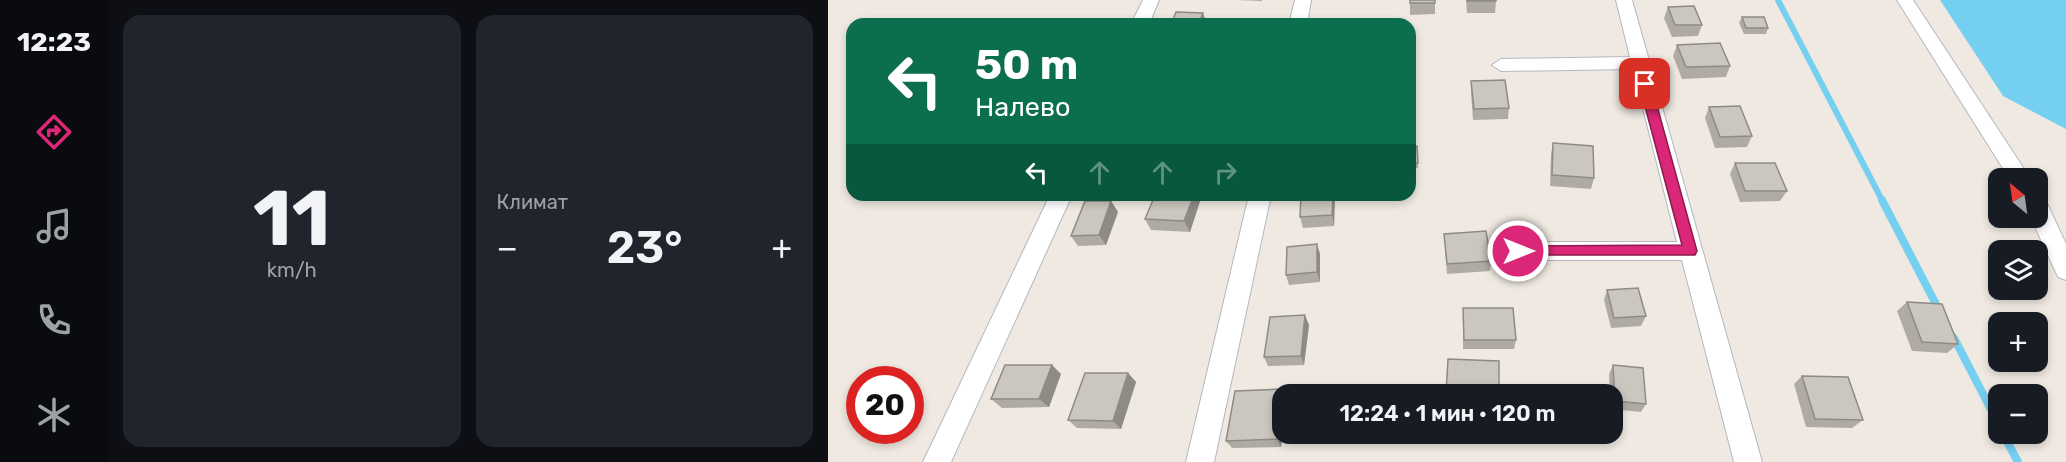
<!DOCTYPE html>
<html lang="ru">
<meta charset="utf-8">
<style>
:root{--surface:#171b24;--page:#20242c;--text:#f1f3f6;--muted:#9ea1a6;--accent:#db2777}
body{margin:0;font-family:Rubik,sans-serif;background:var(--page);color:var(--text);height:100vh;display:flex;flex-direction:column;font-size:22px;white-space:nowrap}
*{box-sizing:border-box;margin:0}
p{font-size:20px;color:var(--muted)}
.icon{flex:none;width:33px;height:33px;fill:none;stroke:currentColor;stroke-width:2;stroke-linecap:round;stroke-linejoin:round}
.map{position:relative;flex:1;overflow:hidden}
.sheet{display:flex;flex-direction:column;gap:15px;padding:15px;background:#0d0f14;width:720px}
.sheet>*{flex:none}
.hud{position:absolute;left:18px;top:18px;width:570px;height:183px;border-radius:18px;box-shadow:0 3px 9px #0003;background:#0b6e4f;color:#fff;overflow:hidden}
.needle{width:39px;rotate:331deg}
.tools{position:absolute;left:1160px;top:168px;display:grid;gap:12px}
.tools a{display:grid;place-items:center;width:60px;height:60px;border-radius:12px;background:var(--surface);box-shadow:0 3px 9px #0003;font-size:30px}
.speed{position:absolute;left:18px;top:366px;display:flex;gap:12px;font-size:30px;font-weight:700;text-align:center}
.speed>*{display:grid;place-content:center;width:78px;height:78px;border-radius:50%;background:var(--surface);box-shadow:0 3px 9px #0003;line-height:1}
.speed .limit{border:9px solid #d22;background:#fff;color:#111}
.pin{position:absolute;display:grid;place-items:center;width:51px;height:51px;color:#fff;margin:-26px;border-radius:12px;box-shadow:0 3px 9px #0006}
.me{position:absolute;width:66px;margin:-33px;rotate:90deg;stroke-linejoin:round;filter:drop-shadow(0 0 4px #0008)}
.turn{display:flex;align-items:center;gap:21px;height:126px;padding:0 30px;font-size:27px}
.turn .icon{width:78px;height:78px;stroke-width:2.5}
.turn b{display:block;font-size:42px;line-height:51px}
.lanes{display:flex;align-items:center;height:57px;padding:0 30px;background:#0003;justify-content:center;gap:30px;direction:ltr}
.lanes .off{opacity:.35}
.big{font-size:45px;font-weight:600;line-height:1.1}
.sheet .card{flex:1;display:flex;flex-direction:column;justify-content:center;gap:9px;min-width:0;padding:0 21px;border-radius:18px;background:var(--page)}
.sheet .dial{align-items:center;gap:0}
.dial b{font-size:78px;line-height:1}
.heat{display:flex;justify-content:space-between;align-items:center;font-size:33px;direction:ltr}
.sheet .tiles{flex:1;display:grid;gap:15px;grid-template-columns:repeat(2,1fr)}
.trip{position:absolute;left:444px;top:384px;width:351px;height:60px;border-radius:18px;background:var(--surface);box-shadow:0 3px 9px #0003;font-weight:600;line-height:60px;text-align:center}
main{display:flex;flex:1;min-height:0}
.dock{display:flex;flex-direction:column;width:108px;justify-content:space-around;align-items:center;background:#090b0e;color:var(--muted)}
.dock .icon{width:42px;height:42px}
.dock .on{color:var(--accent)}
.dock b{font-size:27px;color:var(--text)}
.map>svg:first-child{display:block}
.water{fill:#75cff0}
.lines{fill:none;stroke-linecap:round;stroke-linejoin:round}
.stream-far1{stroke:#75cff0;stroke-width:6}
.stream{stroke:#75cff0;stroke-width:8}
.minor-casing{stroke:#b4b7c1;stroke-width:2}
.minor{fill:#fff;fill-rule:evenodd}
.wall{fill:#afaba4}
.shaded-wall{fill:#8e8b86}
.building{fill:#cbc7bf;stroke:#8e8b86;stroke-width:1.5}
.route{fill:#db2777;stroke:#8e194d;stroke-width:1.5}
</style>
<main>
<nav class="dock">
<b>12:23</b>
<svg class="icon on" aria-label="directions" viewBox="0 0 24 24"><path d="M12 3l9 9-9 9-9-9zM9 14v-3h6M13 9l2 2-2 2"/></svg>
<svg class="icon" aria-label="music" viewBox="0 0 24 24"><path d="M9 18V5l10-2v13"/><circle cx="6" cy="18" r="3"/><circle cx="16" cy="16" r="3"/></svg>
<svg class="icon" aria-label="phone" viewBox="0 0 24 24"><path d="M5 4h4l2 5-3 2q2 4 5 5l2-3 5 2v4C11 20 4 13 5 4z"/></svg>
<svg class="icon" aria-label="climate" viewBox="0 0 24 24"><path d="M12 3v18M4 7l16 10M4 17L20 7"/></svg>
</nav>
<section class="sheet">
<div class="tiles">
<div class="card dial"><b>11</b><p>km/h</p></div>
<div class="card"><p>Климат</p>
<div class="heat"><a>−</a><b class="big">23°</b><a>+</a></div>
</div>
</div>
</section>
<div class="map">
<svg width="1238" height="462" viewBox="0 0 1238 462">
<rect width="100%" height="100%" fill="#efe9e1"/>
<path class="water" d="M1112 0H1238V129L1175 96Z"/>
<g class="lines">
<path class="stream-far1" d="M950 0 1055 202"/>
<g class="stream">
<path d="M1054 200 1112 312"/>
<path d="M1126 338 1170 423"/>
<path d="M1175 434 1190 462"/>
</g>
<g class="minor-casing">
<g id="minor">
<path d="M315 0H331L321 24H303Z"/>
<path d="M467 0H483L479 24H461Z"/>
<path d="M788 0H804L934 462H906L854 260H690L682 258 679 251 682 244 690 242H849L805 69 673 71 664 65 673 59 802 57Z"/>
<path d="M1069 0H1085L1202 178H1181Z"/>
<path d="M222 195H244L123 462H95Z"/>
<path d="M421 195H443L386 462H358Z"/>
<path d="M1209 197 1217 199 1238 244V280L1230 277 1203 218H1209Z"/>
</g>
</g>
<use href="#minor" class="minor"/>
</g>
<g class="wall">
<path d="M408 0H434V1Z"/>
<path d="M582 0H607V14L582 15Z"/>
<path d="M638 0H668L667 13H639Z"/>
<path d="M840 7 874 25 870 36 844 37 836 18Z"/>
<path d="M914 17 940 28 938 34H916L911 23Z"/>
<path d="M849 45 902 66 898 77 854 79 845 56Z"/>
<path d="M643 81 681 108 680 119 645 120 643 92Z"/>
<path d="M881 107 924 136 919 147 887 148 877 118Z"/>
<path d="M725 143 766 178 763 189 722 186 723 154Z"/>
<path d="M589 146 590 168 582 169V147Z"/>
<path d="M907 163 959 191 952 201 912 202 902 174Z"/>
<path d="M327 195H370L372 201 362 232 323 230 317 219Z"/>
<path d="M507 195 506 226 475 228 472 217Z"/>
<path d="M283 201 290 212 278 245 250 246 243 236Z"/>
<path d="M616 234 663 261 662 271 619 274Z"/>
<path d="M492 254V282L461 285 458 275Z"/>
<path d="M779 290 818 316 813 326 783 328 776 300Z"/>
<path d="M1079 302 1130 344 1119 353 1084 351 1069 311Z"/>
<path d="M635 308 688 340 686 349H635Z"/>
<path d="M481 325 476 365 440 366 436 357Z"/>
<path d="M785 365 818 404 813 412 784 409V394H782L781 374Z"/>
<path d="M300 373 308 382 293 429 249 428 240 420Z"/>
<path d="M233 374 221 407 174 408 163 399Z"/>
<path d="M974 376 1035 420 1024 428 978 427 966 384Z"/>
<path d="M455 389 457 394H454L453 447 404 448 398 441Z"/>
</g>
<g class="shaded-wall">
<path d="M375 13 379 24H371Z"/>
<path d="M366 195H370L372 201 362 232 356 221Z"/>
<path d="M505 195H507L506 226 504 215Z"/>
<path d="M283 201 290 212 278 245 271 235Z"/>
<path d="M489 244 492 254V282L489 272Z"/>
<path d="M477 315 481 325 476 365 473 356Z"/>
<path d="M224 365 233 374 221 407 211 399Z"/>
<path d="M300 373 308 382 293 429 285 421Z"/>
<path d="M455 389 457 394H454L455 434 453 447 449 439Z"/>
</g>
<g class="building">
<rect x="582" y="0" width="25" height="3"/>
<rect x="639" y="0" width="29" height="1"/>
<path d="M866 6 874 25H847L840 7Z"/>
<path d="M348 12 375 13 371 24H343Z"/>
<path d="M914 17H936L940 28H918Z"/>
<path d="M892 43 902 66 858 67 849 45Z"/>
<path d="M677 80 681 108 646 109 643 81Z"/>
<path d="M912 106 924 136 892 137 881 107Z"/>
<path d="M725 143 765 146 766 178 724 175Z"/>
<path d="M589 146 590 163H582V147Z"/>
<path d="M907 163H947L959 191H917Z"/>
<path d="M327 195H366L356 221 317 219Z"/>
<path d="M473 195H505L504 215 472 217Z"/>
<path d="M257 201H283L271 235 243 236Z"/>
<path d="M658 231 663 261 619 264 616 234Z"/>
<path d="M489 244V272L458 275 459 247Z"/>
<path d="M810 288 818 316 786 318 779 290Z"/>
<path d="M1079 302 1114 304 1130 344 1094 342Z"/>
<path d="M635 308H685L688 340H636Z"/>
<path d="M477 315 473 356 436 357 442 317Z"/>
<path d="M620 359 671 361V394H618Z"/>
<path d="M177 365H224L211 399H163Z"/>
<path d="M785 365 815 368 818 404 787 401Z"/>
<path d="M257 373H300L285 421 240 420Z"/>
<path d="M974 376 1020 377 1035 420 987 419Z"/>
<path d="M455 389 449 439 398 441 407 391Z"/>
</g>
<path class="route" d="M817 80 823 84 869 251 867 255H685L683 251 690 246 854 245 811 84Z"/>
</svg>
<div class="tools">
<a><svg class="needle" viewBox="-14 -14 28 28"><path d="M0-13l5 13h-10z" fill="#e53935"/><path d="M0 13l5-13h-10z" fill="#9ea1a6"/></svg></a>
<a><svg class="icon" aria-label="layers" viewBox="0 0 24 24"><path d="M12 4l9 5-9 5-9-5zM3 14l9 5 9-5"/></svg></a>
<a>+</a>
<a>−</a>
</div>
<div class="speed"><div class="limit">20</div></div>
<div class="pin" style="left:817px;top:84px;background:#d93025"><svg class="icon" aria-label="arrive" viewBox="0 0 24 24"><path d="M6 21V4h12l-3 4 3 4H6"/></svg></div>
<svg class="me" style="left:690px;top:251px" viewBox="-20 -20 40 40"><circle r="17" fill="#db2777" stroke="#fff" stroke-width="3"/><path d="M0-11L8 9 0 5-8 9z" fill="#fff"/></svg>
<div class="trip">12:24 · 1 мин · 120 m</div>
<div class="hud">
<div class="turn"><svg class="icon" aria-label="left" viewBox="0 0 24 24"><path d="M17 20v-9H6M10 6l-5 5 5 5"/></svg><div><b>50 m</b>Налево</div></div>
<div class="lanes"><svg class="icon" aria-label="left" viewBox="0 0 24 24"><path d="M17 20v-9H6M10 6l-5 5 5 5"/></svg><svg class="icon off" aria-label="ahead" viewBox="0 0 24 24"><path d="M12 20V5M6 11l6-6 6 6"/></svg><svg class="icon off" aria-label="ahead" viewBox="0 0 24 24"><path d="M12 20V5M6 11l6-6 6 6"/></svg><svg class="icon off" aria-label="right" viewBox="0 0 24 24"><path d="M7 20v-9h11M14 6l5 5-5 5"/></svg></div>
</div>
</div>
</main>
